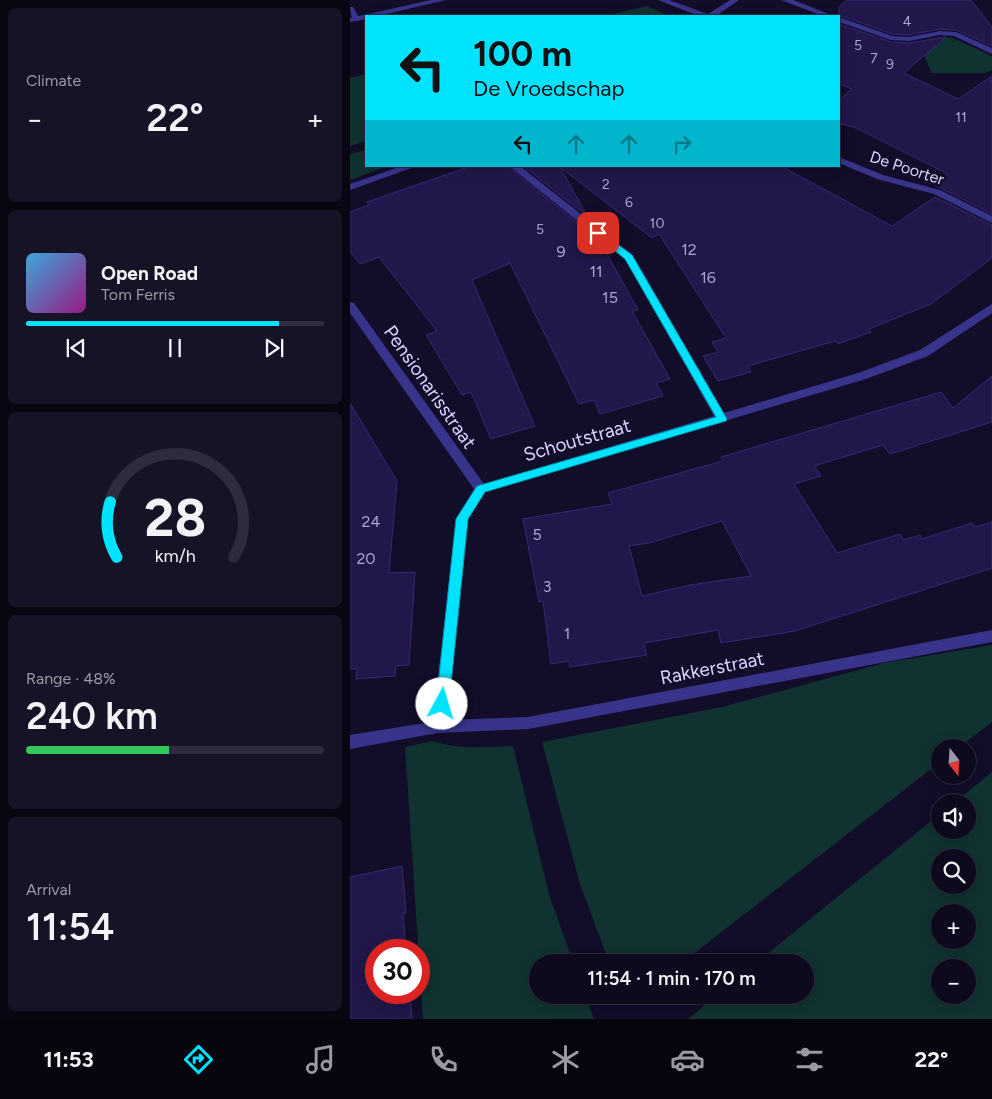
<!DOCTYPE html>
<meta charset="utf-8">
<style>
:root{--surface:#0e0a1e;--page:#171327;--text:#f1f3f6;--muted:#9b9aa4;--line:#2e2b3c;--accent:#00e3ff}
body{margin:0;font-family:Figtree,sans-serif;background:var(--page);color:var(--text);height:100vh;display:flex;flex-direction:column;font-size:19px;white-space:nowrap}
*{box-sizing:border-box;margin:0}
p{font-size:16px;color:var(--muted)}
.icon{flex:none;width:28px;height:28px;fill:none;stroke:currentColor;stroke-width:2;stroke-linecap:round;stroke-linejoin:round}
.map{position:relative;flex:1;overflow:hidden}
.details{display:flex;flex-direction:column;gap:8px;padding:8px;background:#080610;width:350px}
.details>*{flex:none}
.top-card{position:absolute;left:15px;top:15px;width:475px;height:152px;border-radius:0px;box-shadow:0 2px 12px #0003,0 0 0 1px var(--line);background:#00e3ff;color:#111;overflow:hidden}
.needle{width:32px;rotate:163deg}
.tools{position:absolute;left:581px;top:739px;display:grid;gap:10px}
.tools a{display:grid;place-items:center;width:45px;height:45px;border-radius:50%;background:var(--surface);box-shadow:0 2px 12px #0003,0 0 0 1px var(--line);font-size:25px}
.speed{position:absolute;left:15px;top:939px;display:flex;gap:10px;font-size:25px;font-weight:700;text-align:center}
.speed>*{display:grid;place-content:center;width:65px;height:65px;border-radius:50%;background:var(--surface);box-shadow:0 2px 12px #0003,0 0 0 1px var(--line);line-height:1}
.speed .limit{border:8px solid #d22;background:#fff;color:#111}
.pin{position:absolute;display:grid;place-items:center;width:42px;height:42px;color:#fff;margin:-21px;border-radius:10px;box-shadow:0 2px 8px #0006}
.me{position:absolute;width:55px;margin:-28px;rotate:6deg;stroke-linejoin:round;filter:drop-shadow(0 0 4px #0008)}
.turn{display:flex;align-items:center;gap:18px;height:105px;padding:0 25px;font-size:22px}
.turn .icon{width:65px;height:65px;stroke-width:2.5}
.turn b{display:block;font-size:35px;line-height:42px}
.lanes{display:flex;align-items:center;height:48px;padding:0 25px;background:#0003;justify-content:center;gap:25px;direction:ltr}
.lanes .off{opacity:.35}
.big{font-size:38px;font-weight:600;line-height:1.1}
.details .tile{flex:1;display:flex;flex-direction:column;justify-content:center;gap:8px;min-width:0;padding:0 18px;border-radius:8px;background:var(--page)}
.details .dial{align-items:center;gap:0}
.dial svg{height:130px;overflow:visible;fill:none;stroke:var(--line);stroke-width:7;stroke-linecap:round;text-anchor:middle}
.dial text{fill:var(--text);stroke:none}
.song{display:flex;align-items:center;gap:15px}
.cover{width:60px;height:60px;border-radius:8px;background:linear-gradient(135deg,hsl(200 70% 55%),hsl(310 70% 35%))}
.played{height:5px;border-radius:2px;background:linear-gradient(90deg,var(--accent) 85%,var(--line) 85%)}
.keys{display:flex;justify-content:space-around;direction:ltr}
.heat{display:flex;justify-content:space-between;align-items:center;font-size:28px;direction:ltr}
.charge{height:8px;border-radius:4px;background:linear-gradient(90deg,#34c759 48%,var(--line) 0)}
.trip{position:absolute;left:179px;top:954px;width:285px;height:50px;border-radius:25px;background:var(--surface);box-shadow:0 2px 12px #0003,0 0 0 1px var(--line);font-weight:600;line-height:50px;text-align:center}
.dock{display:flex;height:80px;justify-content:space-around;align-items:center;background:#06040c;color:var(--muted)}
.dock .icon{width:35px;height:35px}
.dock .selected{color:var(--accent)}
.dock b{font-size:22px;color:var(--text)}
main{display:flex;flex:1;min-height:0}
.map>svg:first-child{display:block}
.green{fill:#103231;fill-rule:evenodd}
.building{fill:#22174a;stroke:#382778;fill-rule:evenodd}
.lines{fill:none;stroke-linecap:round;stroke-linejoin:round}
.service{fill:#38348b;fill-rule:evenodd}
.minor{fill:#38348b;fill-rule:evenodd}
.route{fill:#00e3ff;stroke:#0094a6}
.labels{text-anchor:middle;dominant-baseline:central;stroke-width:5;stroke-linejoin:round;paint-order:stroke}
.far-number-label{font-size:14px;fill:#aba5d2}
.far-street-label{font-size:16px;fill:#d9d4ff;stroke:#120d28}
.number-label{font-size:16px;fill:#aba5d2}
.street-label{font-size:19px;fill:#d9d4ff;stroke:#120d28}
</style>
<main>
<section class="details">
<div class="tile"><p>Climate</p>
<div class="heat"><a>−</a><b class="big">22°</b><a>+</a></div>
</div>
<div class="tile">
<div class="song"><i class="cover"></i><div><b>Open Road</b><p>Tom Ferris</p></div></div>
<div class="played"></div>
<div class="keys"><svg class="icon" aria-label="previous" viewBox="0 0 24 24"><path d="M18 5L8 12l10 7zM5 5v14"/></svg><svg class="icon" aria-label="pause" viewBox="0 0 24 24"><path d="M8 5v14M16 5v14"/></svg><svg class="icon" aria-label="next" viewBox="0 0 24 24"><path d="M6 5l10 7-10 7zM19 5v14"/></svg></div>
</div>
<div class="tile dial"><svg viewBox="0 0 100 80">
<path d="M14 69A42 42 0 1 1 86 69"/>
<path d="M14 69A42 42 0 0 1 10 35" stroke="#00e3ff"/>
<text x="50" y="56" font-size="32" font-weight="700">28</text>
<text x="50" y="72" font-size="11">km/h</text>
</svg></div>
<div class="tile"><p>Range · 48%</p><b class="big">240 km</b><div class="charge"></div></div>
<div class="tile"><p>Arrival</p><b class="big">11:54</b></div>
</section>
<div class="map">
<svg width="642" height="1019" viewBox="0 0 642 1019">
<rect width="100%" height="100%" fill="#120d28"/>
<g class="green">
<path d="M297 6 315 14V16H255Z"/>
<path d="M590 37 603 38 642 56V70L635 73H582L568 42Z"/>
<path d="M16 74V141L0 146V78Z"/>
<path d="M16 150V166H38L0 180V154Z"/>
<path d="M642 645V722L609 747 590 748V762L333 962H259L230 884 192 742 372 707 534 663Z"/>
<path d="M83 741C109 750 135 747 163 746L199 894 223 962H188V995H235L244 1019H73L55 747Z"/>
<path d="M642 772V1019H338L367 995H455V962H407L590 814V830H618V802H605ZM590 858H618V885H590ZM590 912H618V940H590ZM590 968H618V995H590Z"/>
</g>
<g class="building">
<path d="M497 0H621L642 27V46L606 30 590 29 559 35 542 34 489 15V7Z"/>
<path d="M489 24 541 42 559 43 596 37 554 73 608 99 642 76V214L583 184 598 174 506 128 489 123V100L502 89 489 84Z"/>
<path d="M121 166H157L250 241 288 310 282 311 320 379 306 383 313 396 250 414 244 400 229 404 160 263 122 280 185 426 141 439 121 392 112 395 76 335 87 331 29 257 10 264 0 252V212L19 205 17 202Z"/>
<path d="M173 166H431L542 226 585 197 642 225V258L581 304 519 329 521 332 488 344 485 341 398 366 401 372 368 381 353 356 368 352 362 342 376 338 309 234 302 238 210 167 237 216Z"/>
<path d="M642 376V422L540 454 533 445 464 466 471 476 444 484 487 553 550 534 553 540 570 535 572 539 622 523 625 527 642 522V568L445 631 371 643 368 630 294 643 297 655 220 667 219 661 201 664 193 601 189 602 173 519 262 504 258 493 373 461 371 457 591 392 603 408ZM372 521 401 576 340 585 292 596 279 546 299 543Z"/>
<path d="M0 403 47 481 39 573 65 572 59 665 46 666 45 676 6 679 7 669H0Z"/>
<path d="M52 866 56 913 53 914 56 950H26V992H60L62 1019H0V877Z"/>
</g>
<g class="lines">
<path class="service" d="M0 7H3L10 19 9 21 2 19Z"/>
<g class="minor">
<path d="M81 0H96L28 16H16V19L0 22V18Z"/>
<path d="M308 0H319L358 14 380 0H389L366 16H349Z"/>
<path d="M431 0H443L484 16H473Z"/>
<path d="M489 17 542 36 559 37 590 31 606 32 642 48V54L604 36 590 35 559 41 541 40 489 22Z"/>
<path d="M489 157 533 175 590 190 642 216V223L584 194 527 179 489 163Z"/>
<path d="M52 166H67L0 190V184Z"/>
<path d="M159 166H170L283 255 374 413 508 373 570 350 642 304V313L578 356 516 379 135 492 118 520 99 704 96 720 178 717 642 630V642L178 729 87 733 0 749V735L81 722 85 704 106 519 124 489 0 313V302L4 303 134 484 364 416 275 259Z"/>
</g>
</g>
<path class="route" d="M248 230 282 255 377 419 376 421 135 492 118 519 99 704 97 708 92 709 88 708 86 704 106 519 127 486 366 417 275 259 245 235V231Z"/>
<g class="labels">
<g class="far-number-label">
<text x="557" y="21">4</text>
<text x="508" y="45">5</text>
<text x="524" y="58">7</text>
<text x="540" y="64">9</text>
<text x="611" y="117">11</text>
<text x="256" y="184">2</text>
<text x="279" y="202">6</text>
<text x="307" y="223">10</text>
<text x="190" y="229">5</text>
</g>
<g class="far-street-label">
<text transform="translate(557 168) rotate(18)">De Poorter</text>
</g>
<g class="number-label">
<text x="339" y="249">12</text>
<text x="211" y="251">9</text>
<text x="246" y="271">11</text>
<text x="358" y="277">16</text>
<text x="260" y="297">15</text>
<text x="21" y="521">24</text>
<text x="187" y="534">5</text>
<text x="16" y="558">20</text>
<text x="197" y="586">3</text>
<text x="217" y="633">1</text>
</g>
<g class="street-label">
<text transform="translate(80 387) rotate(55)">Pensionarisstraat</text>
<text transform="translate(227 440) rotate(-16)">Schoutstraat</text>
<text transform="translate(362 668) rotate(-11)">Rakkerstraat</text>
</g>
</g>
</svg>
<div class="tools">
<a><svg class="needle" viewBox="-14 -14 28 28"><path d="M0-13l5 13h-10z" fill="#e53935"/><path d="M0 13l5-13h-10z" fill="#9b9aa4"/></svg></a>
<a><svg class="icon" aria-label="sound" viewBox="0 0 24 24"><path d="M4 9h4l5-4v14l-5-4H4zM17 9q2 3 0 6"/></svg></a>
<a><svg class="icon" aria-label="search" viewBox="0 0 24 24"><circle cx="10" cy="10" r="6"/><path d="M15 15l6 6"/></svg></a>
<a>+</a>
<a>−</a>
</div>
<div class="speed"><div class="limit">30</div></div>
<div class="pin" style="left:248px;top:233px;background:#d93025"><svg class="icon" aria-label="arrive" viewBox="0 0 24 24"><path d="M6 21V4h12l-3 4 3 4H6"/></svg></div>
<svg class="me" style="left:92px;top:704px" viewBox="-20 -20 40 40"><circle r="19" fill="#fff"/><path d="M0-13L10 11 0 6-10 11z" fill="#00e3ff"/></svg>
<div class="trip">11:54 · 1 min · 170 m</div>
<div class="top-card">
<div class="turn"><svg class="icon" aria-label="left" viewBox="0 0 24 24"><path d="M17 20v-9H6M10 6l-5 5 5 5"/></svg><div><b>100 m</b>De Vroedschap</div></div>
<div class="lanes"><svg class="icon" aria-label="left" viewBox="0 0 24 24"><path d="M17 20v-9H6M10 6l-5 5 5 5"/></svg><svg class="icon off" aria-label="ahead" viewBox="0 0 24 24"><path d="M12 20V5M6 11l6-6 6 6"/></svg><svg class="icon off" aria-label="ahead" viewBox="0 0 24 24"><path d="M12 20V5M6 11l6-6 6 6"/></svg><svg class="icon off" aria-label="right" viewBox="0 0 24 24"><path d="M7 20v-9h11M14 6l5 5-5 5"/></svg></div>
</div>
</div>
</main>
<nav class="dock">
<b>11:53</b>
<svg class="icon selected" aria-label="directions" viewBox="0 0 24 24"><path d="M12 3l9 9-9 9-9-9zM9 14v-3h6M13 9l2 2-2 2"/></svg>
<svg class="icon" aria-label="music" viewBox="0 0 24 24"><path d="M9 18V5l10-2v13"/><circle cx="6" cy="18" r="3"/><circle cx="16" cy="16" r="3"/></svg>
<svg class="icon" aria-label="phone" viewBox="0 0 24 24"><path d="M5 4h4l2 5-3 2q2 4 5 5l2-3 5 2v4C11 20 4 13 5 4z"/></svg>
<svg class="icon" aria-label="climate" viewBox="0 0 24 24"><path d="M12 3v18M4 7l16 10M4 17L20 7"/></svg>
<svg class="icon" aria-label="car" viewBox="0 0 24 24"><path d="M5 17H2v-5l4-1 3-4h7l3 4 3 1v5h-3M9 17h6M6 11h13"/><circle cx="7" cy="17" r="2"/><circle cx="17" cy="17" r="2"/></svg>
<svg class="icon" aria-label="filters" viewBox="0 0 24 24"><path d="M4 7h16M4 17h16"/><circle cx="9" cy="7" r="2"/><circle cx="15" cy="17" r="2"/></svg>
<b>22°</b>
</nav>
